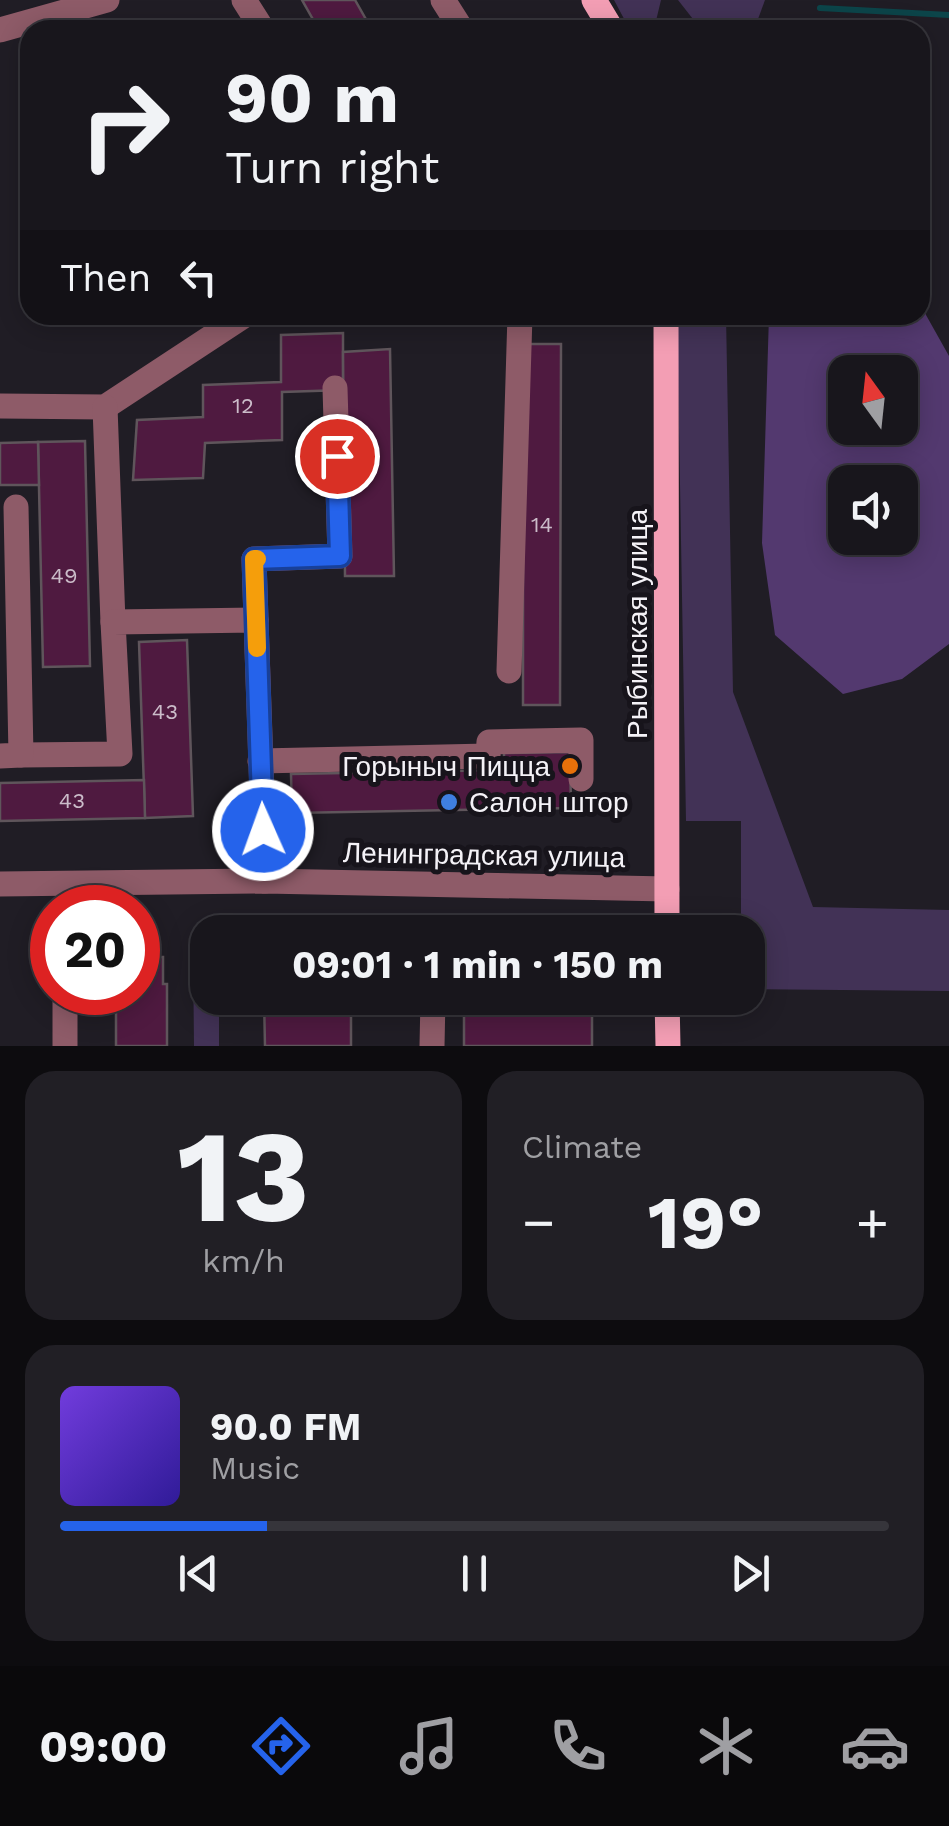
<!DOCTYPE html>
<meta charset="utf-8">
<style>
:root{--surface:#18161c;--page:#211f25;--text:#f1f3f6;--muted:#9f9fa3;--line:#36353b;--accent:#2563eb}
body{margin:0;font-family:"Work Sans",sans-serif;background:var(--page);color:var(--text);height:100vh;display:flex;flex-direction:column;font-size:38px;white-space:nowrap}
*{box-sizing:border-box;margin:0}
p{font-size:32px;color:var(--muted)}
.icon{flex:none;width:55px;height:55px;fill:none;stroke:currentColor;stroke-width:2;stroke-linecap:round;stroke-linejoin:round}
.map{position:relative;height:1046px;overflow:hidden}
.sheet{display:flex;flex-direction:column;gap:25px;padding:25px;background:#0d0c0f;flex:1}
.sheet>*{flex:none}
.hud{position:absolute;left:20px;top:20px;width:910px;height:305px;border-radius:30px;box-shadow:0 5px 25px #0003,0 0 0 2px var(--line);background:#18161c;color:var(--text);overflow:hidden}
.needle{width:65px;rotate:345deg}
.tools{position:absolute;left:828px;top:355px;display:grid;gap:20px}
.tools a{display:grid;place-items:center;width:90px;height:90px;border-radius:20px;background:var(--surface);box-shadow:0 5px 25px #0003,0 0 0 2px var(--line);font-size:50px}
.speed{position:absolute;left:30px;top:885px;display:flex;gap:20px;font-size:50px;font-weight:700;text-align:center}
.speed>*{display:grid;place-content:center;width:130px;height:130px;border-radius:50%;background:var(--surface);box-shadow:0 5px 25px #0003,0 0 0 2px var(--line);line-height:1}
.speed .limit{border:15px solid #d22;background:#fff;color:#111}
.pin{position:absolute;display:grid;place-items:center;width:85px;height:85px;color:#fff;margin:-42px;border:5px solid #fff;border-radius:50%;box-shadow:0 2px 10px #0007}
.me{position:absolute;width:110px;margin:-55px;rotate:358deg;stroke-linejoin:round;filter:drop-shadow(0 0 8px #0008)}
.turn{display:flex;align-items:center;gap:35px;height:210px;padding:0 40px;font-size:45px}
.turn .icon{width:130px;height:130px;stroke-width:2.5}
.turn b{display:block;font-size:70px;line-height:85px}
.then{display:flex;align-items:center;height:95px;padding:0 40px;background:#0003;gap:20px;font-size:38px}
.big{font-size:75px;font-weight:700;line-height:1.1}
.sheet .widget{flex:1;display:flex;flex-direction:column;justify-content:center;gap:15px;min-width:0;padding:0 35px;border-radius:30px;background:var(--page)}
.sheet .dial{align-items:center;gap:0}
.dial b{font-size:130px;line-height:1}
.song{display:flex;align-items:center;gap:30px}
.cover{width:120px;height:120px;border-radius:15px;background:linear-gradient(135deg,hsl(260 70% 55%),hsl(250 70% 35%))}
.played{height:10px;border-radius:5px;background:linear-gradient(90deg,var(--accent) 25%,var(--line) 25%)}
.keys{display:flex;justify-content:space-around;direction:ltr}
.heat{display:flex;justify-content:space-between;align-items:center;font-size:55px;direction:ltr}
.sheet .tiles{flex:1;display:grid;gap:25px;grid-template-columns:1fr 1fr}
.widget:last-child{grid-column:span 2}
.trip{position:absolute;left:190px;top:915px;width:575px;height:100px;border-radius:30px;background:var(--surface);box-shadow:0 5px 25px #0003,0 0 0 2px var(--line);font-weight:700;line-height:100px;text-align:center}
.dock{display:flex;height:160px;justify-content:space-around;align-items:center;background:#0a090b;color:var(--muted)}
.dock .icon{width:70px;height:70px}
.dock .on{color:var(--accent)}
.dock b{font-size:45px;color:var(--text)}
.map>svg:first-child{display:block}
.green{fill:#423256}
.forest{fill:#53396f;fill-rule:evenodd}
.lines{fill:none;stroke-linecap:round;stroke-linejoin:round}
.stream{stroke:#0c454a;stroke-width:6}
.building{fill:#4f1a40;stroke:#5f555b;stroke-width:2.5}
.minor{stroke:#8e5b68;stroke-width:25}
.major{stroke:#f39eb4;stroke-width:25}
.route-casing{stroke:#184099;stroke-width:25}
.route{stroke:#2563eb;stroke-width:18}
.slow{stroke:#f59e0b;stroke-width:18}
.food-dot{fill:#e8710a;stroke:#17141b;stroke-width:4}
.shop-dot{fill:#3f7fe0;stroke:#17141b;stroke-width:4}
.labels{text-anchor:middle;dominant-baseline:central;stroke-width:10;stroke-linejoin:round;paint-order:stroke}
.number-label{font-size:22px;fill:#cbbcc9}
.street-label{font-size:28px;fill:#f4f2f7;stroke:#17141b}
.poi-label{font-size:28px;fill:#f4f2f7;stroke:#17141b;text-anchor:end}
</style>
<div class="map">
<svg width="949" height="1046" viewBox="0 0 949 1046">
<rect width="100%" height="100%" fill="#201d25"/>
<g class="green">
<path d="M614 0H661L655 25 658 30H630Z"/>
<path d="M678 0H765L754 30H706L700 28Z"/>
<path d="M677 315H726L733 692 813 907 949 910V991L748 989V932H741V821H686Z"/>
<path d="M193 947H207L208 998H219V1046H194Z"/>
</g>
<path class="forest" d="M920 294 926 315 949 356V644L902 679 843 694 775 635 762 543 769 315H920ZM845 372H900V428H845ZM845 482H900V538H845Z"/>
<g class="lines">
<path class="stream" d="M820 8 949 15"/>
</g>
<g class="building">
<path d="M302 0H355L372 30H319Z"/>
<path d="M343 333V390L282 392V440L205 443 203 478 133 480 137 420 203 417V385L281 382V335Z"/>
<path d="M523 344H561L560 705H523Z"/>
<path d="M390 349 394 576H345L343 352Z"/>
<path d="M85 441 90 666 43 667 38 442Z"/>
<path d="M38 442 39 485H0V443Z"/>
<path d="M187 640 193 816 145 818 139 642Z"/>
<path d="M570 752 571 808 292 813 291 774 504 770V753Z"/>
<path d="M144 780 145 818 0 821V783Z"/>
<path d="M138 957H163V984H167V1046H116V992H138Z"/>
<path d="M264 998H351V1046H265Z"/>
<rect x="464" y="998" width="128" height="48"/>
</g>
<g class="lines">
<g class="minor">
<path d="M244 0 263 30"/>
<path d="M443 0 462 30"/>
<path d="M0 30 107 0"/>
<path d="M0 406 105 407 245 315"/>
<path d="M105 407 113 622"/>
<path d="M256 620 254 559 340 556 335 388"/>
<path d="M509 671 520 315"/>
<path d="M21 755 120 754 113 622 256 620 265 881"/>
<path d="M0 756 21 755 16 507"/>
<path d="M260 761 488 756 489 742 581 740V779"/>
<path d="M0 884 265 881 667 889"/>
<path d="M434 927 500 928V932"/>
<path d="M65 992V1046"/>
<path d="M432 1046 433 998"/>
</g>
<g class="major">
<path d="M594 0 612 30"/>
<path d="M666 315 667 932"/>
<path d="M667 998 668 1046"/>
</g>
</g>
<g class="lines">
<g class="route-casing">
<path id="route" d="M263 830 254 559 340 556 337 456"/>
</g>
<use href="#route" class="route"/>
<path class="slow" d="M257 559H254L257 648"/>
</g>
<circle class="food-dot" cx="570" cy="766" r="10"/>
<circle class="shop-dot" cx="449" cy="802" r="10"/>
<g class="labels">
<g class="number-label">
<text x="243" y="405">12</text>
<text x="542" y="524">14</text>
<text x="64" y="575">49</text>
<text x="165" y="711">43</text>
<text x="72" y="800">43</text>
</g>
<g class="street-label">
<text transform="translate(637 624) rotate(-90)">Рыбинская улица</text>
<text transform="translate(484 855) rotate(1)">Ленинградская улица</text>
</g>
<g class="poi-label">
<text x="550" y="766">Горыныч Пицца</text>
<text x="469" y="802" text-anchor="start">Салон штор</text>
</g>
</g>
</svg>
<div class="tools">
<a><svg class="needle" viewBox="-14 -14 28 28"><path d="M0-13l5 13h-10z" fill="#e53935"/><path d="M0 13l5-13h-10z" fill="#9f9fa3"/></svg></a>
<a><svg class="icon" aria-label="sound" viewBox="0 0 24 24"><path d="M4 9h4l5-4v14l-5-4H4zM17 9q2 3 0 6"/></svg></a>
</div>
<div class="speed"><div class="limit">20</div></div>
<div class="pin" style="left:337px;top:456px;background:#d93025"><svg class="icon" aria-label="arrive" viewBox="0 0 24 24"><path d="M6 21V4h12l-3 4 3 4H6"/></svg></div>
<svg class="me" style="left:263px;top:830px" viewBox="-20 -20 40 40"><circle r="17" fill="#2563eb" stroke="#fff" stroke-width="3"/><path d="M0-11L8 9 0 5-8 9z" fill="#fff"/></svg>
<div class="trip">09:01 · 1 min · 150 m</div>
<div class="hud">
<div class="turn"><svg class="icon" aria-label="right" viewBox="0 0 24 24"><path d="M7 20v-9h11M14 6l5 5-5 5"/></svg><div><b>90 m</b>Turn right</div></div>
<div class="then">Then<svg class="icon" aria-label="left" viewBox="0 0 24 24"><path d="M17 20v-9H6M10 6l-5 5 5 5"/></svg></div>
</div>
</div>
<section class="sheet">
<div class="tiles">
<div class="widget dial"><b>13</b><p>km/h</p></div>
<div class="widget"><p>Climate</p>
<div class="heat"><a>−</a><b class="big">19°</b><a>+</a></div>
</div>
<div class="widget">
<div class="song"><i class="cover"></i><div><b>90.0 FM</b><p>Music</p></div></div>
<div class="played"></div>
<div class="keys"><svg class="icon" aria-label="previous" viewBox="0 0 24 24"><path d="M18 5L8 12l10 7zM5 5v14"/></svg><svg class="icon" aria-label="pause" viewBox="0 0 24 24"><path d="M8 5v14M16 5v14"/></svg><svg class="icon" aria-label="next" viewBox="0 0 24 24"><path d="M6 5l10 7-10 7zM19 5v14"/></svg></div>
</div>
</div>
</section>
<nav class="dock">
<b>09:00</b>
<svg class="icon on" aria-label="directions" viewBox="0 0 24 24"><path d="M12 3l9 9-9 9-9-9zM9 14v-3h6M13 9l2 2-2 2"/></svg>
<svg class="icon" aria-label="music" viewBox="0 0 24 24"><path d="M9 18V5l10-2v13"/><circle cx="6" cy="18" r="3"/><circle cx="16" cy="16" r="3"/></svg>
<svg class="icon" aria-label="phone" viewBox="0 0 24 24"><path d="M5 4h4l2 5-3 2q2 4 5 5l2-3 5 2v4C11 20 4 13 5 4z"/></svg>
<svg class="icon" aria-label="climate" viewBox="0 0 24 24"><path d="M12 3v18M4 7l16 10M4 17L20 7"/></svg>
<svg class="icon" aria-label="car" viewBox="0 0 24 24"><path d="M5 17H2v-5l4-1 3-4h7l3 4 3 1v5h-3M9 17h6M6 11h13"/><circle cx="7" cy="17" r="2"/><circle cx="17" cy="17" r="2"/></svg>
</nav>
